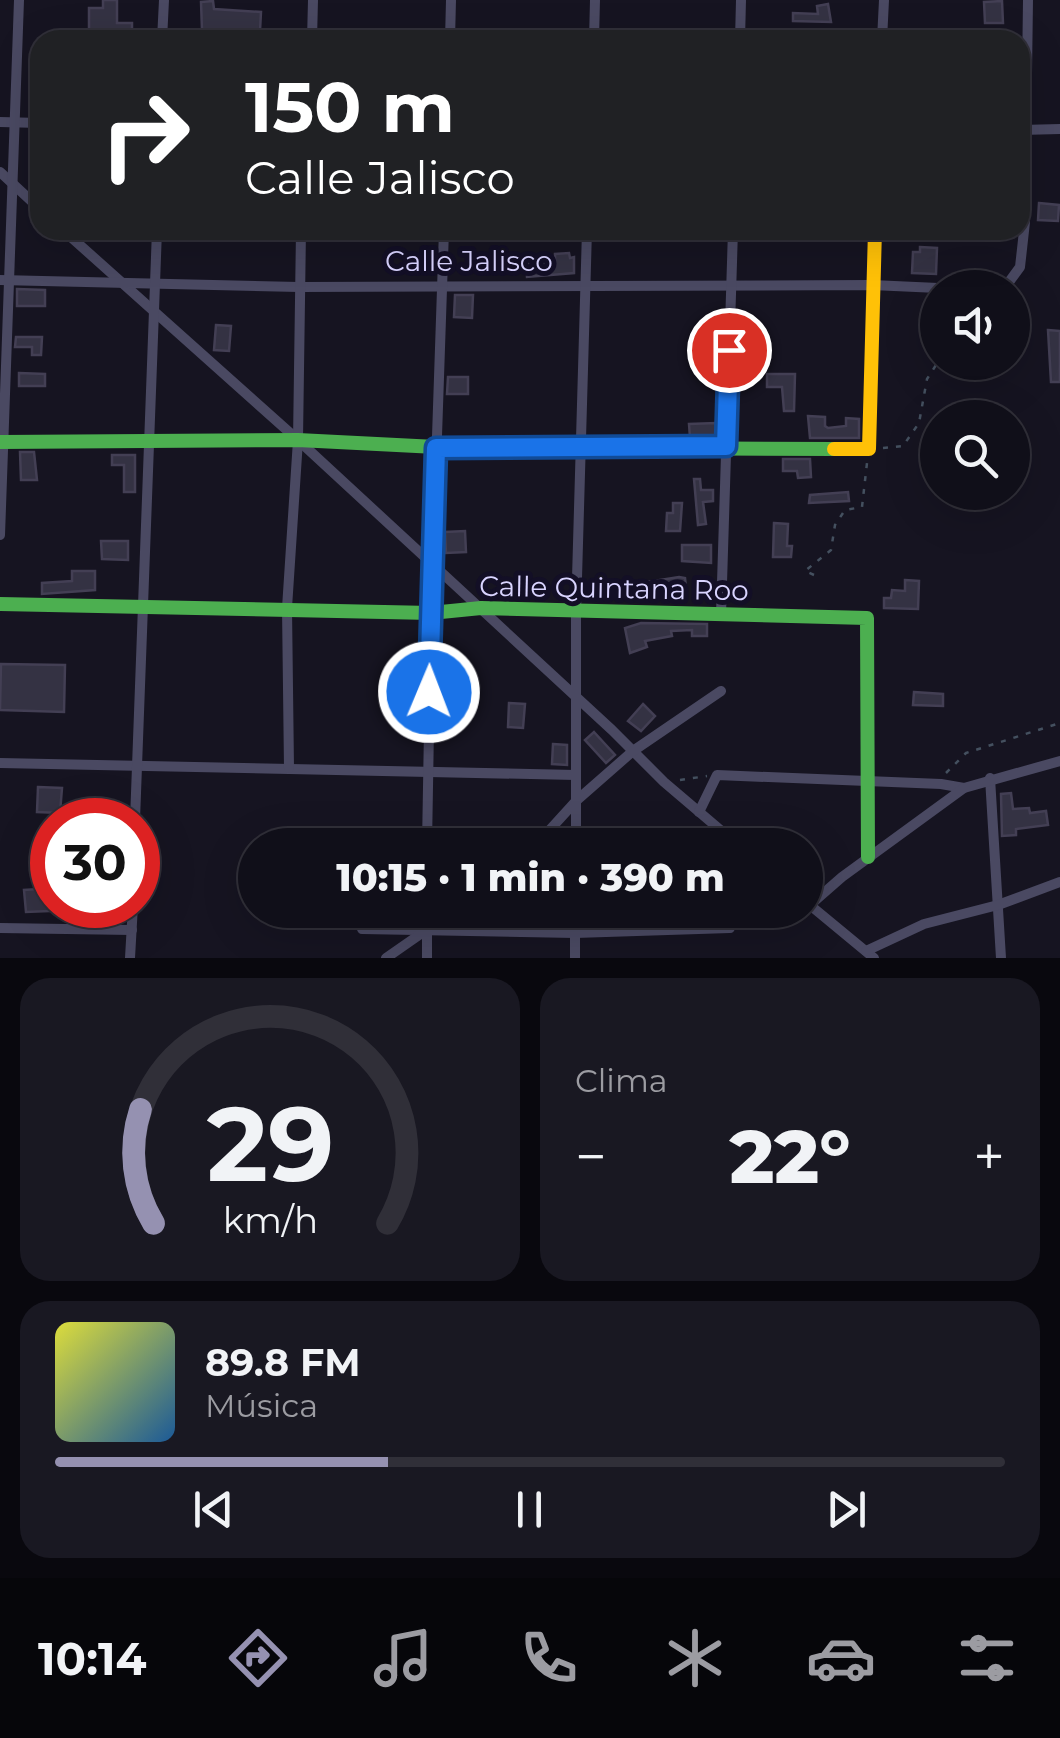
<!DOCTYPE html>
<html lang="es">
<meta charset="utf-8">
<style>
:root{--surface:#100f19;--page:#191822;--text:#f1f3f6;--muted:#9c9ca2;--line:#302f38;--accent:#9591b1}
body{margin:0;font-family:Montserrat,sans-serif;background:var(--page);color:var(--text);height:100vh;display:flex;flex-direction:column;font-size:38px;white-space:nowrap}
*{box-sizing:border-box;margin:0}
p{font-size:32px;color:var(--muted)}
.icon{flex:none;width:55px;height:55px;fill:none;stroke:currentColor;stroke-width:2;stroke-linecap:round;stroke-linejoin:round}
.map{position:relative;height:958px;overflow:hidden}
.drawer{display:flex;flex-direction:column;gap:20px;padding:20px;background:#09080e;flex:1}
.drawer>*{flex:none}
.hud{position:absolute;left:30px;top:30px;width:1000px;height:210px;border-radius:30px;box-shadow:0 10px 40px #0002,0 0 0 2px var(--line);background:#202124;color:#fff;overflow:hidden}
.buttons{position:absolute;left:920px;top:270px;display:grid;gap:20px}
.buttons a{display:grid;place-items:center;width:110px;height:110px;border-radius:50%;background:var(--surface);box-shadow:0 10px 40px #0002,0 0 0 2px var(--line);font-size:50px}
.speed{position:absolute;left:30px;top:798px;display:flex;gap:20px;font-size:50px;font-weight:700;text-align:center}
.speed>*{display:grid;place-content:center;width:130px;height:130px;border-radius:50%;background:var(--surface);box-shadow:0 10px 40px #0002,0 0 0 2px var(--line);line-height:1}
.speed .limit{border:15px solid #d22;background:#fff;color:#111}
.pin{position:absolute;display:grid;place-items:center;width:85px;height:85px;color:#fff;margin:-42px;border:5px solid #fff;border-radius:50%;box-shadow:0 2px 10px #0007}
.me{position:absolute;width:110px;margin:-55px;rotate:1deg;stroke-linejoin:round;filter:drop-shadow(0 0 8px #0008)}
.turn{display:flex;align-items:center;gap:35px;height:210px;padding:0 50px;font-size:45px}
.turn .icon{width:130px;height:130px;stroke-width:2.5}
.turn b{display:block;font-size:70px;line-height:85px}
.big{font-size:75px;font-weight:800;line-height:1.1}
.drawer .card{flex:1;display:flex;flex-direction:column;justify-content:center;gap:15px;min-width:0;padding:0 35px;border-radius:30px;background:var(--page)}
.drawer .dial{align-items:center;gap:0}
.dial svg{height:260px;overflow:visible;fill:none;stroke:var(--line);stroke-width:7;stroke-linecap:round;text-anchor:middle}
.dial text{fill:var(--text);stroke:none}
.song{display:flex;align-items:center;gap:30px}
.cover{width:120px;height:120px;border-radius:15px;background:linear-gradient(135deg,hsl(60 70% 55%),hsl(210 70% 35%))}
.played{height:10px;border-radius:5px;background:linear-gradient(90deg,var(--accent) 35%,var(--line) 35%)}
.keys{display:flex;justify-content:space-around;direction:ltr}
.heat{display:flex;justify-content:space-between;align-items:center;font-size:55px;direction:ltr}
.drawer .tiles{flex:1;display:grid;gap:20px;grid-template-columns:1fr 1fr}
.card:last-child{grid-column:span 2}
.trip{position:absolute;left:238px;top:828px;width:585px;height:100px;border-radius:50px;background:var(--surface);box-shadow:0 10px 40px #0002,0 0 0 2px var(--line);font-weight:800;line-height:100px;text-align:center}
.menu{display:flex;height:160px;justify-content:space-around;align-items:center;background:#06060a;color:var(--muted)}
.menu .icon{width:70px;height:70px}
.menu .on{color:var(--accent)}
.menu b{font-size:45px;color:var(--text)}
.map>svg:first-child{display:block}
.building{fill:#343243;stroke:#433f54;stroke-width:2.5}
.lines{fill:none;stroke-linecap:round;stroke-linejoin:round}
.path{stroke:#44505f;stroke-width:2.5;stroke-dasharray:5 8;stroke-linecap:butt}
.street{stroke:#4a4962;stroke-width:10}
.fast{stroke:#4caf50;stroke-width:14}
.slow{stroke:#ffc107;stroke-width:14}
.route-casing{stroke:#114b97;stroke-width:25}
.route{stroke:#1a73e8;stroke-width:18}
.labels{text-anchor:middle;dominant-baseline:central;stroke-width:10;stroke-linejoin:round;paint-order:stroke}
.street-label{font-size:28px;fill:#d9d4ff;stroke:#130f26}
</style>
<div class="map">
<svg width="1060" height="958" viewBox="0 0 1060 958">
<rect width="100%" height="100%" fill="#161421"/>
<g class="building">
<path d="M103 0H117V23H132V35L106 34V38H89V8H103Z"/>
<path d="M213 1 214 9 261 12 260 31 202 30 201 2Z"/>
<path d="M1002 1 1003 23H985L984 2Z"/>
<path d="M828 4 831 22 793 21V13L818 14 817 6Z"/>
<path d="M1039 203 1059 205 1058 221 1038 220Z"/>
<path d="M920 247 937 248 936 274 912 273 913 252H920Z"/>
<path d="M569 253 570 258 574 257V273L527 277 526 261 555 260V254Z"/>
<path d="M17 289 45 290V306H17Z"/>
<path d="M455 295H473L472 318 454 317Z"/>
<path d="M216 325 231 326 229 351 214 350Z"/>
<path d="M1048 330 1060 331V382H1051Z"/>
<path d="M16 337H42L41 355H32V347H15Z"/>
<path d="M19 373 45 374V386H19Z"/>
<path d="M767 374H795L794 411H784L782 387H767Z"/>
<path d="M448 377H468V394H447Z"/>
<path d="M808 416 825 417V426L828 428 846 426V418L859 419V438H810Z"/>
<path d="M716 423V438H690L689 424Z"/>
<path d="M20 452H34L37 480H21Z"/>
<path d="M112 455H135V492H124V465H112Z"/>
<path d="M783 459H810L811 477 798 478 797 471H783Z"/>
<path d="M694 479H700L701 490H713V501L703 502 706 524 698 525Z"/>
<path d="M848 492 849 501 809 503 810 495Z"/>
<path d="M673 503H682L680 531H666L667 513H673Z"/>
<path d="M774 523 788 524 787 546H792L791 557H773Z"/>
<path d="M465 531 466 552 446 553 445 532Z"/>
<path d="M101 541H128V560L102 559Z"/>
<path d="M682 545H711V563L682 561Z"/>
<path d="M72 571H95V590L42 594V583L72 581Z"/>
<path d="M679 577 685 578 686 587 666 590 667 596 635 599 634 590 648 589 647 582Z"/>
<path d="M905 580 919 581 918 609 884 608V598H891L892 590 905 591Z"/>
<path d="M641 623 707 624V636H692V630L671 631 672 636 645 641 647 647 630 653 625 628Z"/>
<path d="M1 664 65 665 64 712 0 710Z"/>
<path d="M914 692 943 694V706L913 705Z"/>
<path d="M509 703 525 704 523 728 508 727Z"/>
<path d="M643 704 655 716 641 731 628 721Z"/>
<path d="M594 732 615 755 606 763 585 740Z"/>
<path d="M553 744 567 745V765L552 764Z"/>
<path d="M38 787 62 788 60 813 37 812Z"/>
<path d="M1011 793 1013 809 1029 808 1030 813 1046 811 1048 825 1016 829V835L1002 836 1001 794Z"/>
<path d="M39 889V895H48L49 911 26 912 24 890Z"/>
<path d="M500 910H538L540 922H491L490 913Z"/>
</g>
<g class="lines">
<g class="path">
<path d="M883 448 903 446 919 423 927 379 938 362"/>
<path d="M814 575 805 571 831 550 835 525 845 510 862 507 867 463"/>
<path d="M946 773 966 753 1060 723"/>
<path d="M680 780 707 776"/>
</g>
<g class="street">
<path d="M162 40 164 0"/>
<path d="M312 40 313 0"/>
<path d="M450 40 451 0"/>
<path d="M594 40 595 0"/>
<path d="M740 40 741 0"/>
<path d="M882 40 884 0"/>
<path d="M0 122 40 123"/>
<path d="M1021 130 1060 129"/>
<path d="M0 172 40 209"/>
<path d="M63 230 298 440 612 730 664 782 738 845"/>
<path d="M0 280 299 287 872 285 938 288"/>
<path d="M998 288 1009 282 1020 267 1025 222 1028 0"/>
<path d="M0 535 19 0"/>
<path d="M721 615 733 230"/>
<path d="M0 763 576 775"/>
<path d="M289 768 287 608 298 440 301 230"/>
<path d="M990 778 1001 958"/>
<path d="M699 812 717 775 941 784 964 788"/>
<path d="M135 820 157 230"/>
<path d="M427 845 431 613 444 230"/>
<path d="M536 845 576 801 633 751 721 691"/>
<path d="M576 845V613L587 230"/>
<path d="M805 901 874 958"/>
<path d="M810 905 842 877 964 788 1060 761"/>
<path d="M0 928 132 930"/>
<path d="M362 929 575 933 730 928"/>
<path d="M866 951 924 924 998 905 1060 882"/>
<path d="M130 958 133 905"/>
<path d="M386 958 455 910"/>
<path d="M427 958V910"/>
<path d="M575 958V910"/>
</g>
<g class="fast">
<path d="M0 442 298 440 436 447 834 449"/>
<path d="M0 604 431 613 481 608 867 618 868 857"/>
</g>
<path class="slow" d="M834 449H869L875 230"/>
</g>
<g class="lines">
<g class="route-casing">
<path id="route" d="M429 692 436 448 726 446 729 350"/>
</g>
<use href="#route" class="route"/>
</g>
<g class="labels">
<g class="street-label">
<text x="469" y="261">Calle Jalisco</text>
<text transform="translate(614 588) rotate(1)">Calle Quintana Roo</text>
</g>
</g>
</svg>
<div class="buttons">
<a><svg class="icon" aria-label="sound" viewBox="0 0 24 24"><path d="M4 9h4l5-4v14l-5-4H4zM17 9q2 3 0 6"/></svg></a>
<a><svg class="icon" aria-label="search" viewBox="0 0 24 24"><circle cx="10" cy="10" r="6"/><path d="M15 15l6 6"/></svg></a>
</div>
<div class="speed"><div class="limit">30</div></div>
<div class="pin" style="left:729px;top:350px;background:#d93025"><svg class="icon" aria-label="arrive" viewBox="0 0 24 24"><path d="M6 21V4h12l-3 4 3 4H6"/></svg></div>
<svg class="me" style="left:429px;top:692px" viewBox="-20 -20 40 40"><circle r="17" fill="#1a73e8" stroke="#fff" stroke-width="3"/><path d="M0-11L8 9 0 5-8 9z" fill="#fff"/></svg>
<div class="trip">10:15 · 1 min · 390 m</div>
<div class="hud">
<div class="turn"><svg class="icon" aria-label="right" viewBox="0 0 24 24"><path d="M7 20v-9h11M14 6l5 5-5 5"/></svg><div><b>150 m</b>Calle Jalisco</div></div>
</div>
</div>
<section class="drawer">
<div class="tiles">
<div class="card dial"><svg viewBox="0 0 100 80">
<path d="M14 69A42 42 0 1 1 86 69"/>
<path d="M14 69A42 42 0 0 1 10 34" stroke="#9591b1"/>
<text x="50" y="56" font-size="32" font-weight="700">29</text>
<text x="50" y="72" font-size="11">km/h</text>
</svg></div>
<div class="card"><p>Clima</p>
<div class="heat"><a>−</a><b class="big">22°</b><a>+</a></div>
</div>
<div class="card">
<div class="song"><i class="cover"></i><div><b>89.8 FM</b><p>Música</p></div></div>
<div class="played"></div>
<div class="keys"><svg class="icon" aria-label="previous" viewBox="0 0 24 24"><path d="M18 5L8 12l10 7zM5 5v14"/></svg><svg class="icon" aria-label="pause" viewBox="0 0 24 24"><path d="M8 5v14M16 5v14"/></svg><svg class="icon" aria-label="next" viewBox="0 0 24 24"><path d="M6 5l10 7-10 7zM19 5v14"/></svg></div>
</div>
</div>
</section>
<nav class="menu">
<b>10:14</b>
<svg class="icon on" aria-label="directions" viewBox="0 0 24 24"><path d="M12 3l9 9-9 9-9-9zM9 14v-3h6M13 9l2 2-2 2"/></svg>
<svg class="icon" aria-label="music" viewBox="0 0 24 24"><path d="M9 18V5l10-2v13"/><circle cx="6" cy="18" r="3"/><circle cx="16" cy="16" r="3"/></svg>
<svg class="icon" aria-label="phone" viewBox="0 0 24 24"><path d="M5 4h4l2 5-3 2q2 4 5 5l2-3 5 2v4C11 20 4 13 5 4z"/></svg>
<svg class="icon" aria-label="climate" viewBox="0 0 24 24"><path d="M12 3v18M4 7l16 10M4 17L20 7"/></svg>
<svg class="icon" aria-label="car" viewBox="0 0 24 24"><path d="M5 17H2v-5l4-1 3-4h7l3 4 3 1v5h-3M9 17h6M6 11h13"/><circle cx="7" cy="17" r="2"/><circle cx="17" cy="17" r="2"/></svg>
<svg class="icon" aria-label="filters" viewBox="0 0 24 24"><path d="M4 7h16M4 17h16"/><circle cx="9" cy="7" r="2"/><circle cx="15" cy="17" r="2"/></svg>
</nav>
